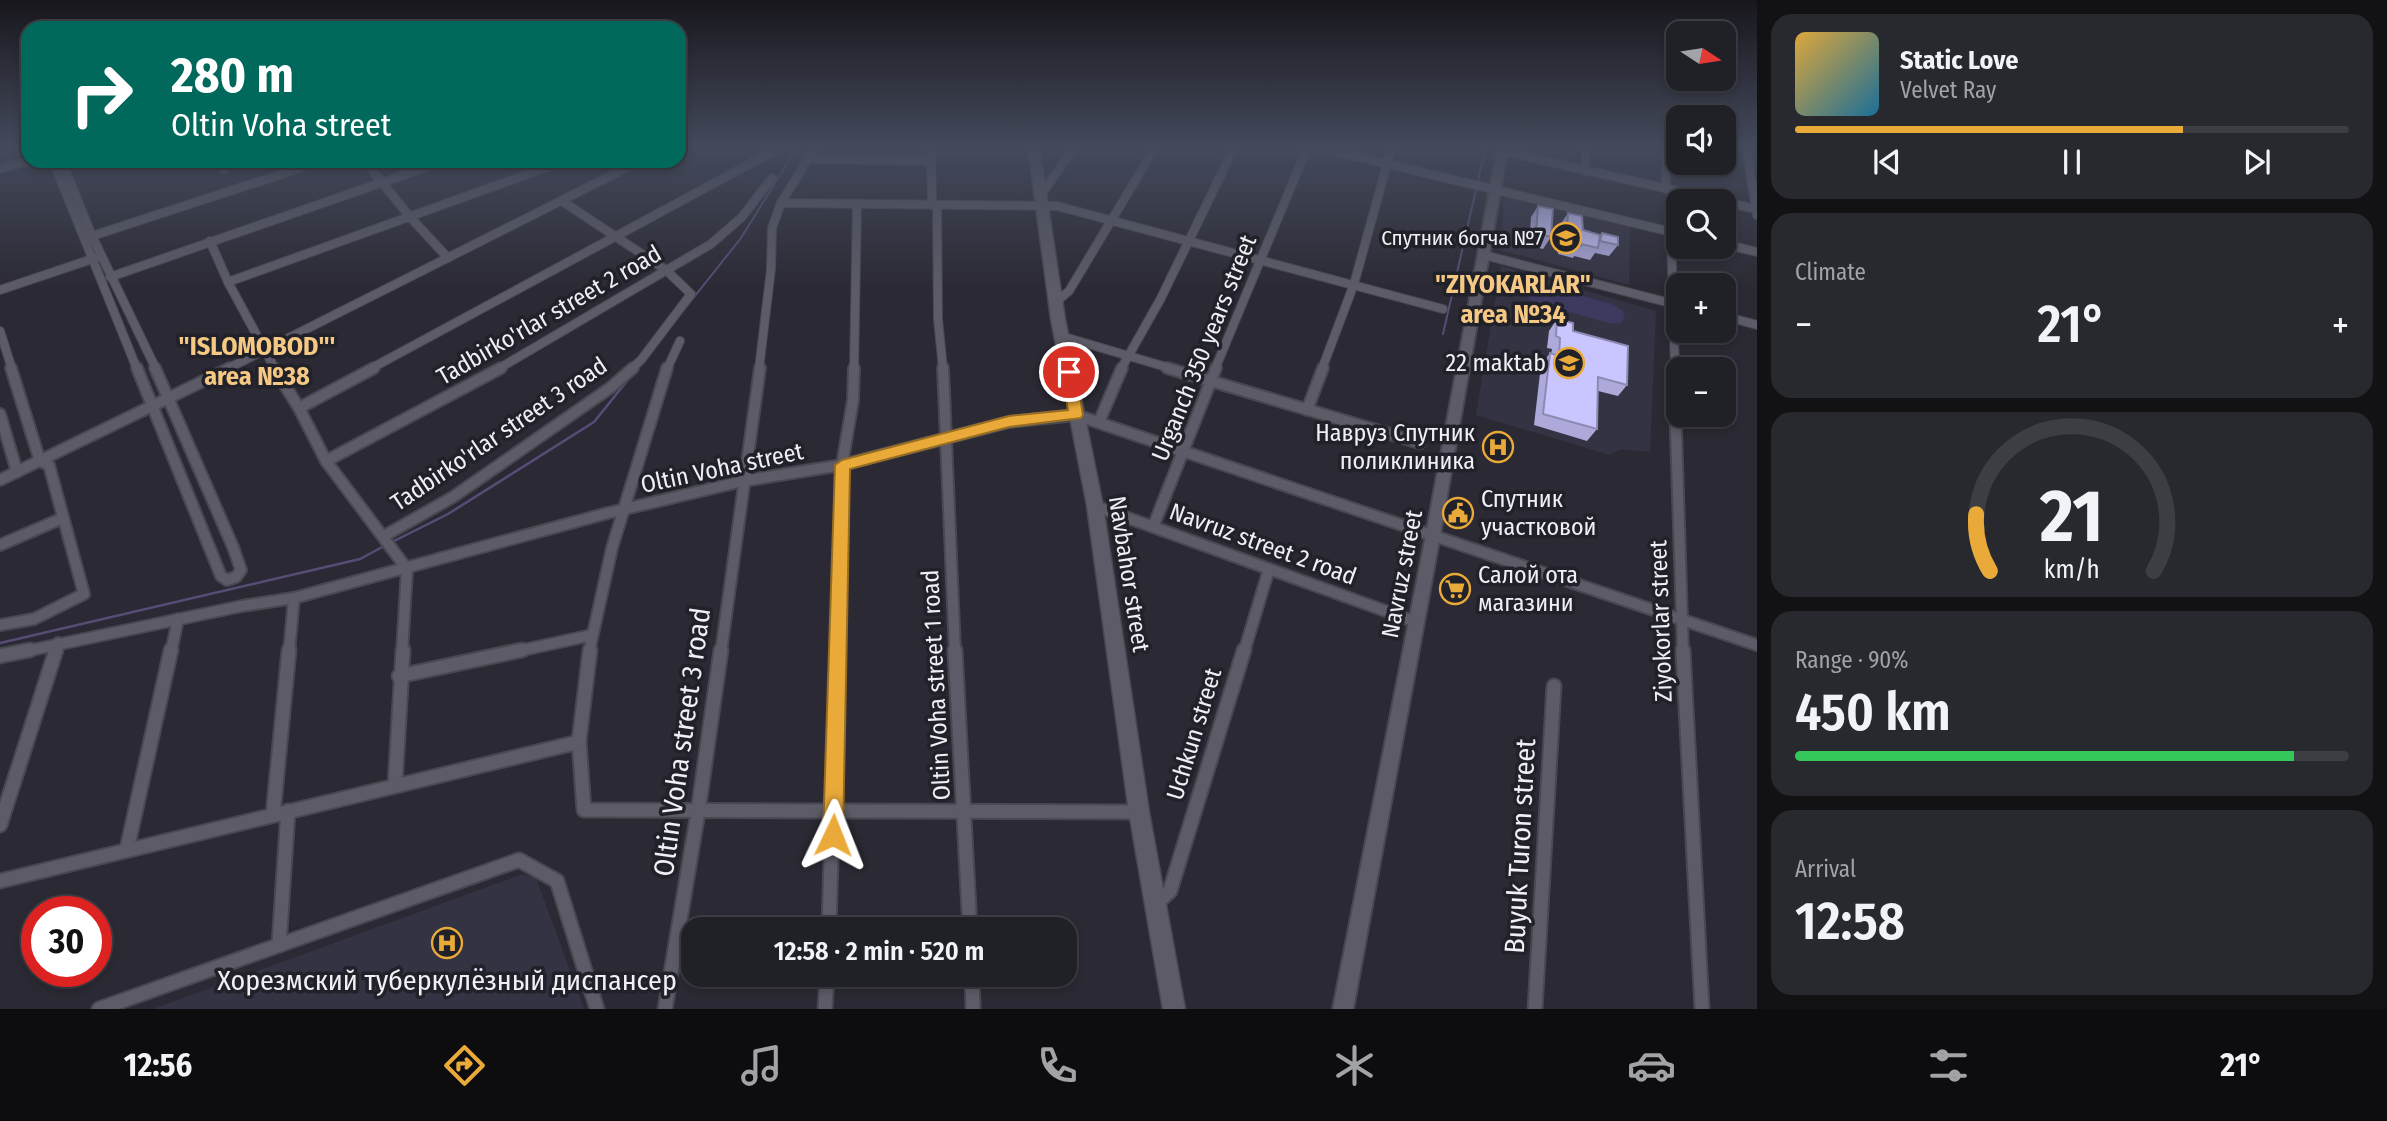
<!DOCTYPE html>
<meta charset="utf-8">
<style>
:root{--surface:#202027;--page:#28282f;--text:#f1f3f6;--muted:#a2a3a7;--line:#3d3e44;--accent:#eaaa39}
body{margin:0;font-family:"Fira Sans Condensed",sans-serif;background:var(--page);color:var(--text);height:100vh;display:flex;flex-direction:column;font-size:26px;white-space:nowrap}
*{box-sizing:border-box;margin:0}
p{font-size:23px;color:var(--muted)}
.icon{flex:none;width:38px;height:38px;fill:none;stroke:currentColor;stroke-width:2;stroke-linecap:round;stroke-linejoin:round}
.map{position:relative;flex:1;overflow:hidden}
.side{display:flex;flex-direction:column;gap:14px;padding:14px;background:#121215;width:630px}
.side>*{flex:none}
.guide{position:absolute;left:21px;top:21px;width:665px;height:147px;border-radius:21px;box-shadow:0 4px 10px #0003,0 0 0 2px var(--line);background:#00695c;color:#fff;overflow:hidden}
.needle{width:46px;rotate:102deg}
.fabs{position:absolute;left:1666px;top:21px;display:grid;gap:14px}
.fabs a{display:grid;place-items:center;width:70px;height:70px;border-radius:14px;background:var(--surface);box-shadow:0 4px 10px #0003,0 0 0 2px var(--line);font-size:35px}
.speed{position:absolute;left:21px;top:896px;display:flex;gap:14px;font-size:35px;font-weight:700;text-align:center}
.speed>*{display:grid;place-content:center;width:91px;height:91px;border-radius:50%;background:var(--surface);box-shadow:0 4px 10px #0003,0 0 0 2px var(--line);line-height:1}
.speed .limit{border:10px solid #d22;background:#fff;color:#111}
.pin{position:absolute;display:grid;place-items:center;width:60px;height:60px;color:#fff;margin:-30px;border:4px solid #fff;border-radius:50%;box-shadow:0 2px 7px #0007}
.me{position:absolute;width:77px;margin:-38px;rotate:2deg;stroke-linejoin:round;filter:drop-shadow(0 0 5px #0008)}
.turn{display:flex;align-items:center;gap:24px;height:147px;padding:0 35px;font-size:32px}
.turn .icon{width:91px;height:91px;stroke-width:2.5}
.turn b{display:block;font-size:49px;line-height:60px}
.big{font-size:52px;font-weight:600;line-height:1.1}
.side .widget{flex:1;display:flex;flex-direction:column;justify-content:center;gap:10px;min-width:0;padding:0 24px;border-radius:21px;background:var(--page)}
.side .dial{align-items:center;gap:0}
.dial svg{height:182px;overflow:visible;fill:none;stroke:var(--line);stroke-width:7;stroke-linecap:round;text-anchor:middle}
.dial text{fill:var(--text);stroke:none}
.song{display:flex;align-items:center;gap:21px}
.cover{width:84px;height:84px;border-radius:10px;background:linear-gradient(135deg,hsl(40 70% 55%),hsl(200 70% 35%))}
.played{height:7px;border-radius:4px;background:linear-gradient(90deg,var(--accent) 70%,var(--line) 70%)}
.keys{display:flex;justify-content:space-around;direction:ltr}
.heat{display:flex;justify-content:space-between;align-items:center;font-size:38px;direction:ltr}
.charge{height:10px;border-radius:5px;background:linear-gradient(90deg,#34c759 90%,var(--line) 0)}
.trip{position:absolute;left:681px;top:917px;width:396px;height:70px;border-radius:21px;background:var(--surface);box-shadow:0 4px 10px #0003,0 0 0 2px var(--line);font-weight:600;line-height:70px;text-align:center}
.dock{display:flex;height:112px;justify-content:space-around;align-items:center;background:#0d0d10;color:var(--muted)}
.dock .icon{width:49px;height:49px}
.dock .active{color:var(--accent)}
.dock b{font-size:32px;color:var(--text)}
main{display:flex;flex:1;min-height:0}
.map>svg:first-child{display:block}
.built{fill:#343343}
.green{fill:#3d395f}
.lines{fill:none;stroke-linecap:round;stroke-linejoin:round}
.stream-far1{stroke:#584c77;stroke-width:2}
.stream{stroke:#584c77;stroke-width:2.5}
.minor-far2-casing{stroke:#484850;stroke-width:10}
.minor-far1-casing{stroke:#484850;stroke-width:14}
.minor-casing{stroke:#484850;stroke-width:17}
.tertiary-casing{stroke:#484850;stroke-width:4}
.secondary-casing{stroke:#484850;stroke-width:3}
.minor-far2{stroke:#5c5b67;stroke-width:8}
.minor-far1{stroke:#5c5b67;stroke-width:10}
.minor{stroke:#5c5b67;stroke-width:13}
.tertiary{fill:#5c5b67;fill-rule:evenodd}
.secondary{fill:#5c5b67;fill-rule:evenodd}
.wall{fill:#ada9db}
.building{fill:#c9c5ff;stroke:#8d8ab2;stroke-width:2}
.route{fill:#eaaa39;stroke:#986e25;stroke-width:2}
.labels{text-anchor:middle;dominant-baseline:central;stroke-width:7;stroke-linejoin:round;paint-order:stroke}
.far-poi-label{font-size:21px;fill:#f0eff6;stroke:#21212a;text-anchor:end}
.street-label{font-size:24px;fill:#f0eff6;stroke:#21212a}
.poi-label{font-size:24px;fill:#f0eff6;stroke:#21212a;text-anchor:end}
.neighbourhood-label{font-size:26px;font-weight:bold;fill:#f5c884;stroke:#21212a}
.near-street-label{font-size:28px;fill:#f0eff6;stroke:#21212a}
.near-poi-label{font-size:28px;fill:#f0eff6;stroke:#21212a}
</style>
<main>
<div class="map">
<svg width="1757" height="1009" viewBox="0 0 1757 1009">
<rect width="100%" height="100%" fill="#2b2a34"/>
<g class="built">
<path d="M1504 195 1630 226 1629 285 1501 250Z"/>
<path d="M1501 266 1656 311 1650 452 1621 449 1610 455 1476 415Z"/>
<path d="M523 874 536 878 584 1009H153Z"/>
</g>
<path class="green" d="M1538 283 1611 304 1622 310 1625 318 1620 323H1609L1534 302 1525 296 1523 289 1527 284Z"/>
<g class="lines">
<g class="stream-far1">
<path d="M683 311 741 238 798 146"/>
<path d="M1443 334 1486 146"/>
</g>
<g class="stream">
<path d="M392 542 448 514 594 422 631 376"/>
<path d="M0 643 360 559 386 545"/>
</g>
<g class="minor-far2-casing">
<g id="minor-far2">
<path d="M931 146 932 205"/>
<path d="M1312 146 1676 233"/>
<path d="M1665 146 1666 189"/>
<path d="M1746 146 1757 215"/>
<path d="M1502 151 1721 201"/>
<path d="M809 159 931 161"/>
<path d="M53 161 137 369"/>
<path d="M62 161 92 236 156 369"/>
<path d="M158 161 160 165 185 161"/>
<path d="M219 161 224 169"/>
<path d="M365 161 410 217 448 258"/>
<path d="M0 169 28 161"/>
<path d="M1585 171 1586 146"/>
<path d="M1041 195 1075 146"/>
<path d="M562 201 666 270 691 294 641 360 631 369"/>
<path d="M1724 202 1757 209"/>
<path d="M781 203 1057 206 1443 309"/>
<path d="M937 205 938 319 943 369"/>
<path d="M1671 232 1675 369"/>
<path d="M92 236 322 161"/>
<path d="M210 241 228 282 275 369"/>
<path d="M1724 244 1757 252"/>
<path d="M1484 255 1678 305"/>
<path d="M110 277 444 161"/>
<path d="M228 282 564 161"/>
<path d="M0 290 98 257"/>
<path d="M1056 302 1069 291 1156 146"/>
<path d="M1724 316 1757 325"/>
<path d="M0 331 12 369"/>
<path d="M1061 336 1173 369"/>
<path d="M227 369 640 161"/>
<path d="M370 369 783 146"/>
<path d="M498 369 711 244 742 217 772 178"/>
<path d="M667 369 680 341"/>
<path d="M759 369 771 269 772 228 781 203 816 146"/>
<path d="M854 369 857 204"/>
<path d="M1121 369 1160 300 1235 146"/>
<path d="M1215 369 1308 146"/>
<path d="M1322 369 1354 284 1392 146"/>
</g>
</g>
<g class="minor-far1-casing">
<g id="minor-far1">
<path d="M137 368 221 576 227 580 236 577 241 570 233 547 155 368"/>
<path d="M274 368 299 408 326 461 407 569 402 652"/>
<path d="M943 368 955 652"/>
<path d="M1167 368 1420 443"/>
<path d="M1674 368 1683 652"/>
<path d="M299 408 374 368"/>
<path d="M1307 410 1323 368"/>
<path d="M0 414 17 472"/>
<path d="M1099 422 1122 368"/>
<path d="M326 461 501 368"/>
<path d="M0 480 230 368"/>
<path d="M1095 506 1416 622"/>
<path d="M1153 527 1216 368"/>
<path d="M384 536 453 497 610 388 633 368"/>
<path d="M0 545 63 518"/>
<path d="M0 625 34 619 84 594 49 465 40 461 11 368"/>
<path d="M22 652 242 606 294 598 608 513 743 481 842 465 1009 422 1076 415 1757 645"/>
<path d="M55 652 58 643"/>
<path d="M171 652 178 619"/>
<path d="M289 652 294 598"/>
<path d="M514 652 592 635"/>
<path d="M589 652 612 548 667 368"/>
<path d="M721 652 760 368"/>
<path d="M837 652 842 465 853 400 854 368"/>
<path d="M1244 652 1269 569"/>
</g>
</g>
<g class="minor-casing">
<g id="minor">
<path d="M590 650 579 741 584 810 1139 812"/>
<path d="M955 650 970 929"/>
<path d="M1683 650 1702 1009"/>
<path d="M0 656 30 650"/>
<path d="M399 676 522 650"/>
<path d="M395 786 403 650"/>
<path d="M273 815 289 650"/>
<path d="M0 825 56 650"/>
<path d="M127 849 171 650"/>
<path d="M0 881 579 742"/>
<path d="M1154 906 1170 891 1244 650"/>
<path d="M829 929 837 650"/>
<path d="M279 945 288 811"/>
<path d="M972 975 973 1009"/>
<path d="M99 1009 519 860 557 881 597 1009"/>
<path d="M665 1009 698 812 721 650"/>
<path d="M825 1009 827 975"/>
<path d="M1535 1009 1554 686"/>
</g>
</g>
<g class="tertiary-casing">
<path id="tertiary" d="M1498 146H1508L1440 535 1353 1009H1333L1426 535Z"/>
</g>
<g class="secondary-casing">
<path id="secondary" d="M1028 146H1039L1065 319 1103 506 1149 812 1185 1009H1163L1129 812 1087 506 1051 319Z"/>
</g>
<use href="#minor-far2" class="minor-far2"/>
<use href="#minor-far1" class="minor-far1"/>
<use href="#minor" class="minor"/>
<use href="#tertiary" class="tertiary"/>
<use href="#secondary" class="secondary"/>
</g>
<g class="wall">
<path d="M1538 206 1551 237 1543 249 1529 245 1531 217Z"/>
<path d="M1568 213 1583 230 1600 236 1602 233 1618 245 1609 256 1595 253 1590 260 1574 256 1573 258 1558 254 1560 225Z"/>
<path d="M1557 319 1573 331 1627 385 1618 396 1598 391 1597 429 1587 441 1534 425 1541 365 1550 353 1551 354 1552 349 1547 348 1549 331Z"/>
</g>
<g class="building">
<path d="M1538 206 1553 209 1551 237 1536 233Z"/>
<path d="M1568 213 1582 216 1583 230 1600 235 1598 248 1581 244V246L1566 242Z"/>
<path d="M1602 233 1618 237V245L1600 241Z"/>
<path d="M1557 319 1573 323V331L1628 346 1627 385 1598 377 1597 429 1543 414 1550 353 1559 356 1560 338 1556 336Z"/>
</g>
<linearGradient id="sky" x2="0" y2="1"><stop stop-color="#18171d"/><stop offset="0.51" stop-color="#444a5c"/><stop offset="1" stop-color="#444a5c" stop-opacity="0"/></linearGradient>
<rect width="1757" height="288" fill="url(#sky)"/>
<path class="route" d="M1069 368 1076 372 1083 415 1081 418 1009 427 850 469 843 835 840 842 833 845 826 842 823 835 835 465 842 460 1009 416 1068 410 1062 372Z"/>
<defs>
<g id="school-ring" transform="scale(1.575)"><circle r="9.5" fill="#21212a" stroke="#eaaa39" stroke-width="1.5"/><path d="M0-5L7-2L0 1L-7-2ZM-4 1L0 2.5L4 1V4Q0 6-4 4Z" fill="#eaaa39"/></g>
<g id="hospital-ring" transform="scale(1.575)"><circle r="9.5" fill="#21212a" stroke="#eaaa39" stroke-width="1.5"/><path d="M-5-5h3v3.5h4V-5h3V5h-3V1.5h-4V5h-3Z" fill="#eaaa39"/></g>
<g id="civic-ring" transform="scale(1.575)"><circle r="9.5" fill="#21212a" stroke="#eaaa39" stroke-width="1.5"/><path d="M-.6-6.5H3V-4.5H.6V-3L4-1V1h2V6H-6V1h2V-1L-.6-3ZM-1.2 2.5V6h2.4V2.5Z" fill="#eaaa39"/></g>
<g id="supermarket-ring" transform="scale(1.575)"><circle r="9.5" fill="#21212a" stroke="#eaaa39" stroke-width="1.5"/><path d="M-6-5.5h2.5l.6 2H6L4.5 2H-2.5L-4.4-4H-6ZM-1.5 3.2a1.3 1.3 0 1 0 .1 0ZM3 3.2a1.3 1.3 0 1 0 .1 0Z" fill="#eaaa39"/></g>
</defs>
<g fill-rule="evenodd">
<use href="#school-ring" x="1566" y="238"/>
<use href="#school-ring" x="1569" y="363"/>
<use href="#hospital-ring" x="1498" y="447"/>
<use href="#civic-ring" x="1458" y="513"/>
<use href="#supermarket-ring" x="1455" y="589"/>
<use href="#hospital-ring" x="447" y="943"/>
</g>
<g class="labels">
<g class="far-poi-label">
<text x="1543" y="238">Спутник богча №7</text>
</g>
<g class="street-label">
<text transform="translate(549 315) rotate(-30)">Tadbirko'rlar street 2 road</text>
<text transform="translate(1204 348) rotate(-68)">Urganch 350 years street</text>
<text transform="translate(499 434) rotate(-34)">Tadbirko'rlar street 3 road</text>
<text transform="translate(722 468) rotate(-12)">Oltin Voha street</text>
<text transform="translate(1263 544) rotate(20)">Navruz street 2 road</text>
<text transform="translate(1129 574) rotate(81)">Navbahor street</text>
<text transform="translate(1402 574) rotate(-79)">Navruz street</text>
<text transform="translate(1661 621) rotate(-92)">Ziyokorlar street</text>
<text transform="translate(936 685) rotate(-93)">Oltin Voha street 1 road</text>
<text transform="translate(1194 734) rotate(-73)">Uchkun street</text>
</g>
<g class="poi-label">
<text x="1546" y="363">22 maktab</text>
<text x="1475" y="433">Навруз Спутник<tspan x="1475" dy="28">поликлиника</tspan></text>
<text x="1481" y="499" text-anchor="start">Спутник<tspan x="1481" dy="28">участковой</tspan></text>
<text x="1478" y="575" text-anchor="start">Салой ота<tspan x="1478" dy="28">магазини</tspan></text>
</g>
<g class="neighbourhood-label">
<text x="1513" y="284">"ZIYOKARLAR"<tspan x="1513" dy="30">area №34</tspan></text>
<text x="257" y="346">"ISLOMOBOD"'<tspan x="257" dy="30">area №38</tspan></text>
</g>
<g class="near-street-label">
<text transform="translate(682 742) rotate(-82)">Oltin Voha street 3 road</text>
<text transform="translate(1520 846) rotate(-87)">Buyuk Turon street</text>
</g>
<g class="near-poi-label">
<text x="447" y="980">Хорезмский туберкулёзный диспансер</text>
</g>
</g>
</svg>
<div class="fabs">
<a><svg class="needle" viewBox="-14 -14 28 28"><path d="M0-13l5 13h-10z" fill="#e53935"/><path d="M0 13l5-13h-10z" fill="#a2a3a7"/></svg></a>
<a><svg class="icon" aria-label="sound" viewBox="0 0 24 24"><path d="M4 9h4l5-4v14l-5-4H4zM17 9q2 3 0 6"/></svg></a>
<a><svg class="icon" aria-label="search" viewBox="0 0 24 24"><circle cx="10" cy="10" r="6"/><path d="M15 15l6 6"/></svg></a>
<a>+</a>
<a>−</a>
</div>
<div class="speed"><div class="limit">30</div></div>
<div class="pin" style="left:1069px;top:372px;background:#d93025"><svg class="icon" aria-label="arrive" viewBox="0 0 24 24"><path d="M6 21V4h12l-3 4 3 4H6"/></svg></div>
<svg class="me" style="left:833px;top:835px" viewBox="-20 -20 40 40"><path d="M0-17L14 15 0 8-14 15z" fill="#eaaa39" stroke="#fff" stroke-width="4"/></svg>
<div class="trip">12:58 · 2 min · 520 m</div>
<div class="guide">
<div class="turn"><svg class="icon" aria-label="right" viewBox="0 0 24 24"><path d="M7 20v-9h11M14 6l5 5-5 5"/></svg><div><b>280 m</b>Oltin Voha street</div></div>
</div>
</div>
<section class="side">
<div class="widget">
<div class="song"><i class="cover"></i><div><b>Static Love</b><p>Velvet Ray</p></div></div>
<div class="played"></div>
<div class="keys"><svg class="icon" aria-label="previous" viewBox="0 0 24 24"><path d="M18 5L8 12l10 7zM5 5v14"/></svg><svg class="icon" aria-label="pause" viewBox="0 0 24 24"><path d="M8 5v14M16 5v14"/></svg><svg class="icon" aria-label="next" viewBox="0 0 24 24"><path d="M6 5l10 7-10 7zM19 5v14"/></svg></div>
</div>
<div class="widget"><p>Climate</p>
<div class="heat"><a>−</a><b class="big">21°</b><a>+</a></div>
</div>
<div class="widget dial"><svg viewBox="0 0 100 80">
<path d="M14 69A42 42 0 1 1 86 69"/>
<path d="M14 69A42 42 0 0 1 8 44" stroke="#eaaa39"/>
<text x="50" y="56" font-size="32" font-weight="700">21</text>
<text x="50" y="72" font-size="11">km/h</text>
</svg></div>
<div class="widget"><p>Range · 90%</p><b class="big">450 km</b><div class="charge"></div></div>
<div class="widget"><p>Arrival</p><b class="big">12:58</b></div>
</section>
</main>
<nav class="dock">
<b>12:56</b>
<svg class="icon active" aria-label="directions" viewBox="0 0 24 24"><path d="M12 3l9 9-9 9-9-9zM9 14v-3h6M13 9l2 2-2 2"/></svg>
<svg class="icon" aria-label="music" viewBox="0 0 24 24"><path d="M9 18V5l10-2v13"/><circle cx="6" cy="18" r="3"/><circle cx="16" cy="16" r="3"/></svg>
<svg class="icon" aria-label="phone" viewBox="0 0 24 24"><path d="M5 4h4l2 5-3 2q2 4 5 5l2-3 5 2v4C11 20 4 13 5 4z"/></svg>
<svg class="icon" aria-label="climate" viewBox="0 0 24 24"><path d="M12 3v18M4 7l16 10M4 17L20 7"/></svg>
<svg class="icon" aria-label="car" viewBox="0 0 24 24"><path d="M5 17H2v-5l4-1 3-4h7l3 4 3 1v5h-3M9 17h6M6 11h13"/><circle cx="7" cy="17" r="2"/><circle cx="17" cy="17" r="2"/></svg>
<svg class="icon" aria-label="filters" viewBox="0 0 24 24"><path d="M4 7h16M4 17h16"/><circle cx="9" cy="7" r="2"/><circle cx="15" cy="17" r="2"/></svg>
<b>21°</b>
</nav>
